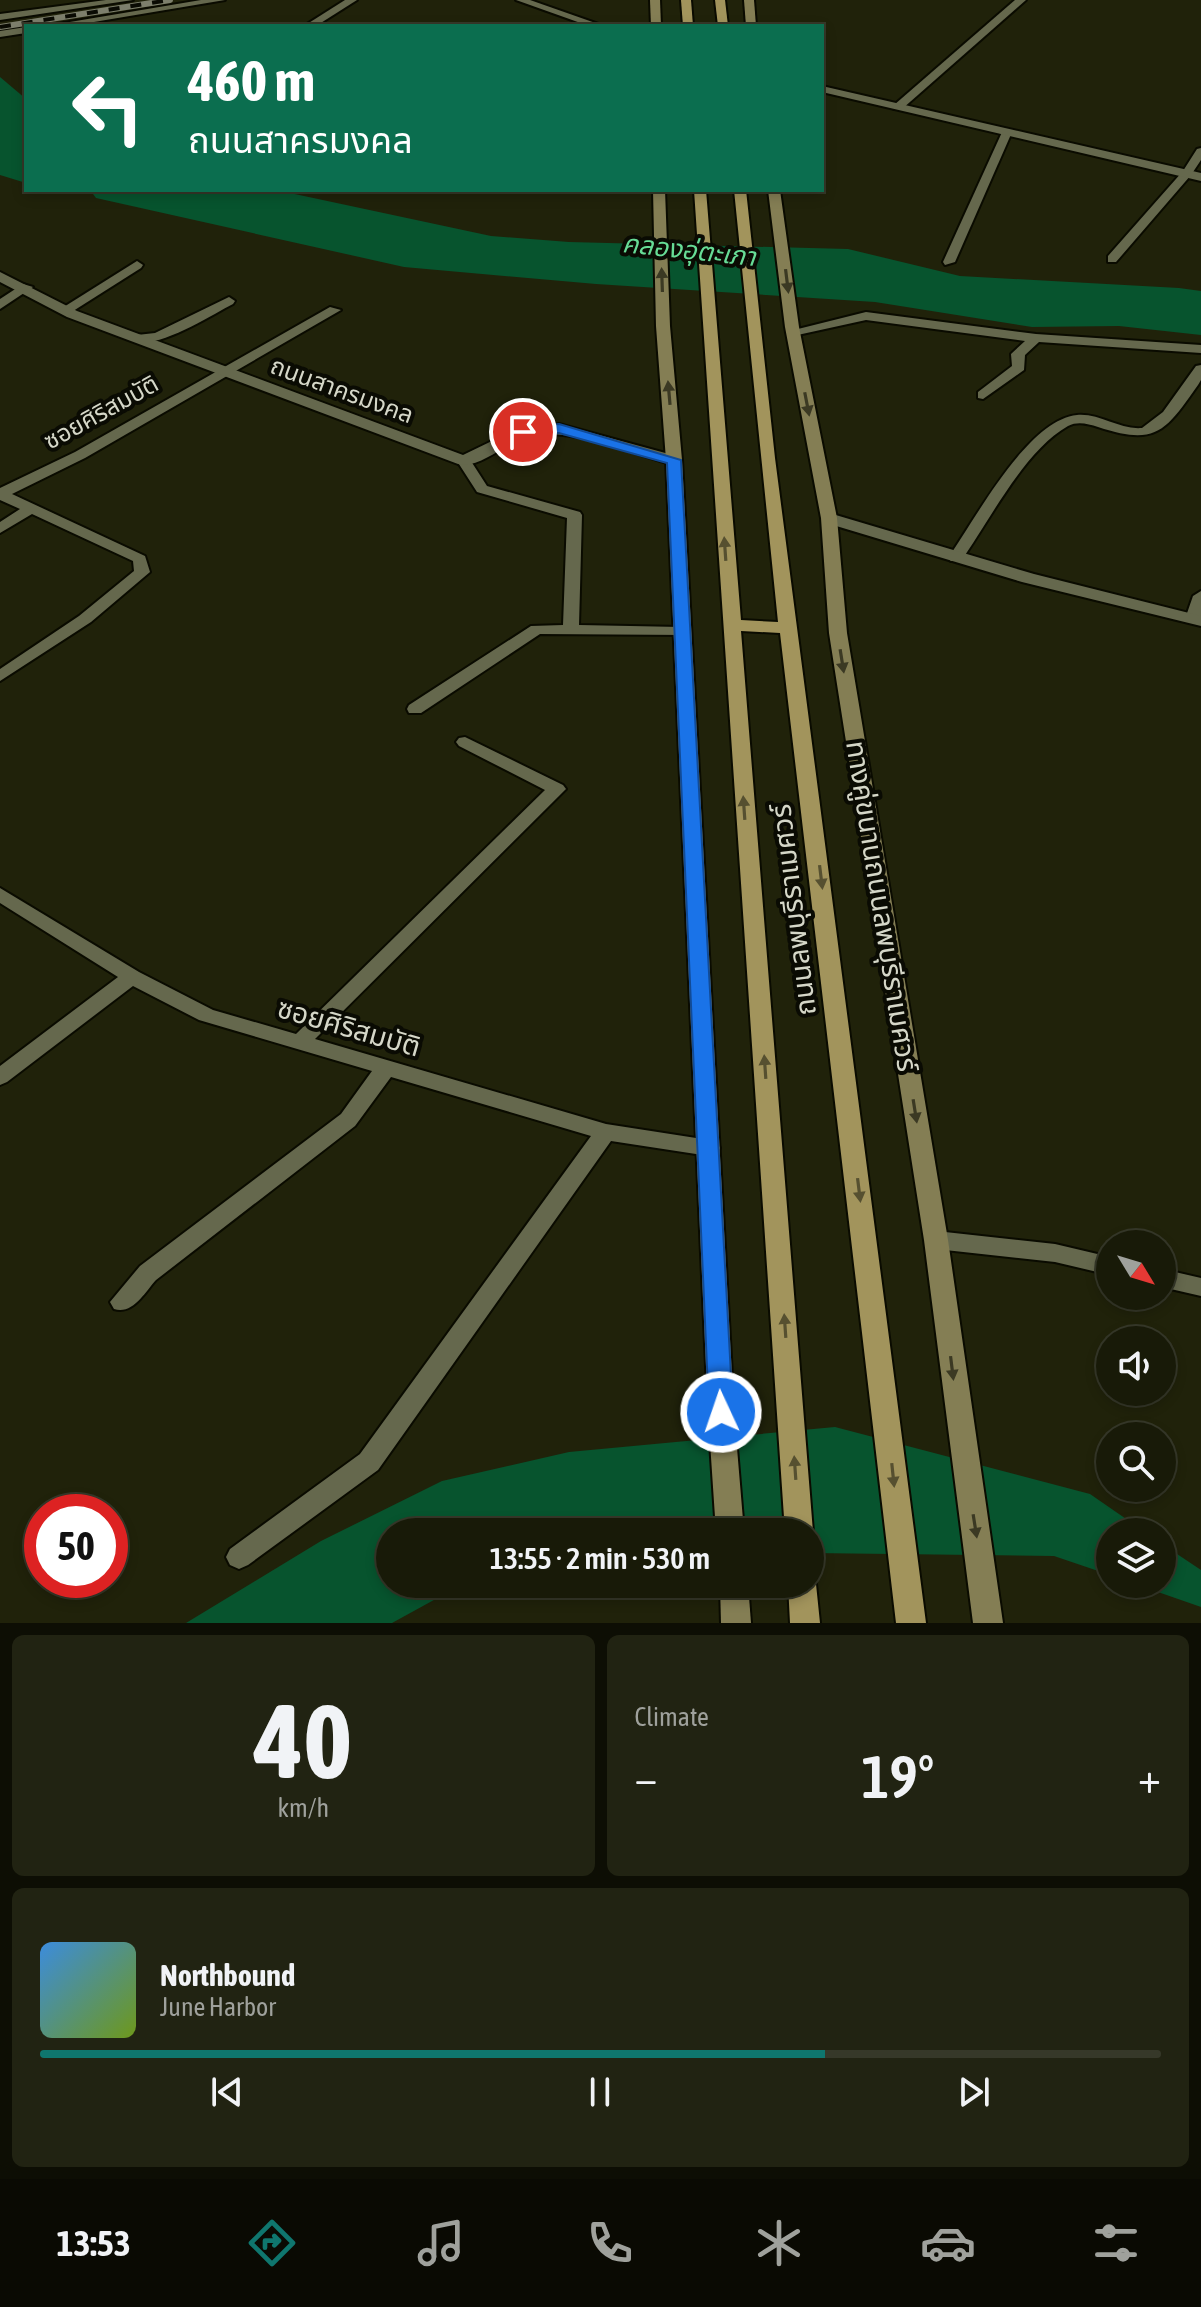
<!DOCTYPE html>
<meta charset="utf-8">
<style>
:root{--surface:#181a08;--page:#212312;--text:#f1f3f6;--muted:#9fa19c;--line:#363829;--accent:#0f766e}
body{margin:0;font-family:"Asap Condensed","Noto Sans Thai",sans-serif;background:var(--page);color:var(--text);height:100vh;display:flex;flex-direction:column;font-size:30px;white-space:nowrap}
*{box-sizing:border-box;margin:0}
p{font-size:26px;color:var(--muted)}
.icon{flex:none;width:44px;height:44px;fill:none;stroke:currentColor;stroke-width:2;stroke-linecap:round;stroke-linejoin:round}
.map{position:relative;height:1623px;overflow:hidden}
.panel{display:flex;flex-direction:column;gap:12px;padding:12px;background:#0d0e04;flex:1}
.panel>*{flex:none}
.banner{position:absolute;left:24px;top:24px;width:800px;height:168px;border-radius:0px;box-shadow:0 4px 12px #0003,0 0 0 2px var(--line);background:#0b6e4f;color:#fff;overflow:hidden}
.needle{width:52px;rotate:128deg}
.buttons{position:absolute;left:1096px;top:1230px;display:grid;gap:16px}
.buttons a{display:grid;place-items:center;width:80px;height:80px;border-radius:50%;background:var(--surface);box-shadow:0 4px 12px #0003,0 0 0 2px var(--line);font-size:40px}
.speed{position:absolute;left:24px;top:1494px;display:flex;gap:16px;font-size:40px;font-weight:700;text-align:center}
.speed>*{display:grid;place-content:center;width:104px;height:104px;border-radius:50%;background:var(--surface);box-shadow:0 4px 12px #0003,0 0 0 2px var(--line);line-height:1}
.speed .limit{border:12px solid #d22;background:#fff;color:#111}
.pin{position:absolute;display:grid;place-items:center;width:68px;height:68px;color:#fff;margin:-34px;border:4px solid #fff;border-radius:50%;box-shadow:0 2px 8px #0007}
.me{position:absolute;width:88px;margin:-44px;rotate:357deg;stroke-linejoin:round;filter:drop-shadow(0 0 6px #0008)}
.turn{display:flex;align-items:center;gap:28px;height:168px;padding:0 32px;font-size:36px}
.turn .icon{width:104px;height:104px;stroke-width:2.5}
.turn b{display:block;font-size:56px;line-height:68px}
.big{font-size:60px;font-weight:600;line-height:1.1}
.panel .widget{flex:1;display:flex;flex-direction:column;justify-content:center;gap:12px;min-width:0;padding:0 28px;border-radius:12px;background:var(--page)}
.panel .dial{align-items:center;gap:0}
.dial b{font-size:104px;line-height:1}
.song{display:flex;align-items:center;gap:24px}
.cover{width:96px;height:96px;border-radius:12px;background:linear-gradient(135deg,hsl(210 70% 55%),hsl(80 70% 35%))}
.played{height:8px;border-radius:4px;background:linear-gradient(90deg,var(--accent) 70%,var(--line) 70%)}
.keys{display:flex;justify-content:space-around;direction:ltr}
.heat{display:flex;justify-content:space-between;align-items:center;font-size:44px;direction:ltr}
.panel .tiles{flex:1;display:grid;gap:12px;grid-template-columns:1fr 1fr}
.widget:last-child{grid-column:span 2}
.trip{position:absolute;left:376px;top:1518px;width:448px;height:80px;border-radius:40px;background:var(--surface);box-shadow:0 4px 12px #0003,0 0 0 2px var(--line);font-weight:600;line-height:80px;text-align:center}
.dock{display:flex;height:128px;justify-content:space-around;align-items:center;background:#0a0a03;color:var(--muted)}
.dock .icon{width:56px;height:56px}
.dock .selected{color:var(--accent)}
.dock b{font-size:36px;color:var(--text)}
.map>svg:first-child{display:block}
.water{fill:#07542e}
.lines{fill:none;stroke-linecap:round;stroke-linejoin:round}
.minor-casing{stroke:#0a0b00;stroke-width:4}
.tertiary-casing{stroke:#0a0b00;stroke-width:4}
.secondary-casing{stroke:#0a0b00;stroke-width:4}
.primary-casing{stroke:#0a0b00;stroke-width:4}
.minor{fill:#65684d;fill-rule:evenodd}
.tertiary{fill:#65684d;fill-rule:evenodd}
.secondary{fill:#847e54;fill-rule:evenodd}
.primary{fill:#a2945c;fill-rule:evenodd}
.rail-casing{stroke:#7d7f6c;stroke-width:6}
.rail{stroke:#0a0b03;stroke-width:4;stroke-dasharray:11;stroke-linecap:butt}
.oneway{fill:#3b3923}
.oneway2{fill:#565030}
.route{fill:#1a73e8;stroke:#114b97;stroke-width:2}
.labels{text-anchor:middle;dominant-baseline:central;stroke-width:8;stroke-linejoin:round;paint-order:stroke}
.far-street-label{font-size:24px;fill:#d5d7c8;stroke:#0a0b03}
.far-water-label{font-size:26px;font-style:italic;fill:#67dc96;stroke:#0a0b03}
.street-label{font-size:28px;fill:#d5d7c8;stroke:#0a0b03}
</style>
<div class="map">
<svg width="1201" height="1623" viewBox="0 0 1201 1623">
<rect width="100%" height="100%" fill="#20220a"/>
<g class="water">
<path d="M0 77 26 99V183L0 175Z"/>
<path d="M90 190H276L491 236 569 242 848 249 960 276 1179 288 1201 291V335L1119 326 1032 327 875 302 596 284 404 267 96 198Z"/>
<path d="M835 1427 1090 1494 1145 1532H1110V1575L1054 1556 810 1553V1532H390V1584H463L392 1623H186L321 1541 442 1481 569 1452Z"/>
<path d="M1162 1544 1201 1570V1607L1135 1584H1162Z"/>
</g>
<g class="lines">
<g class="minor-casing">
<g id="minor">
<path d="M106 0H133L0 20V14Z"/>
<path d="M201 0H225L70 26H46Z"/>
<path d="M345 0H357L316 26H304Z"/>
<path d="M516 0H530L604 26H589Z"/>
<path d="M1015 0H1026L902 109H894V105Z"/>
<path d="M26 27V33L0 37V31Z"/>
<path d="M1003 130 1012 132 955 262 945 265 943 262Z"/>
<path d="M1201 148V160L1191 175 1116 262H1108V256L1183 171 1197 149Z"/>
<path d="M137 261 143 265 141 268 70 313 59 310Z"/>
<path d="M23 284 33 287 0 309V299Z"/>
<path d="M229 297 235 301 233 304C211 315 152 354 130 339L137 335 155 333Z"/>
<path d="M330 307 341 310 85 458 12 494 145 556 150 572 91 622 0 681V669L79 616 134 571 133 561 32 514 0 533V522L20 509 0 500V488L75 452Z"/>
<path d="M866 312 1036 334 1201 345V353L1039 342 1025 355 1024 370 983 399 978 398V392L1012 366 1011 354 1025 341 866 320 793 336 786 332Z"/>
<path d="M1201 365V380L1198 385C1165 432 1156 446 1098 427 1088 424 1078 421 1068 426 1024 451 990 520 961 561H951L948 558C975 520 1027 420 1077 415 1100 413 1119 430 1142 428L1163 412 1196 366Z"/>
<path d="M464 457 469 458 487 486 580 512 582 515 579 625 681 627 687 629 689 632 687 635 540 634 421 713H409L407 709 409 705 531 626 563 625 567 518 477 492 457 461Z"/>
<path d="M1201 591V619L1199 622H1187L1185 619 1193 596Z"/>
<path d="M465 737 563 785 566 789 315 1039 606 1124 709 1140 717 1142 720 1148 717 1154 709 1156 611 1141 378 1470 248 1565 239 1569 230 1565 226 1557 230 1549 360 1454 591 1136 391 1077 355 1126 156 1280C145 1292 133 1315 114 1309L110 1302 140 1266 341 1114 372 1071 199 1020 133 986 7 1082 0 1085V1066L118 977 0 903V888L139 972 213 1010 296 1034 545 790 459 746 456 742 459 738Z"/>
<path d="M936 1231 1055 1244 1110 1257V1275L1055 1262 936 1249 928 1246 925 1240 928 1234Z"/>
<path d="M1162 1269 1201 1278V1296L1162 1287Z"/>
</g>
</g>
<g class="tertiary-casing">
<g id="tertiary">
<path d="M822 86 1201 173V181L822 92Z"/>
<path d="M0 272 77 311 463 455 517 429 559 424 680 457 682 460 674 465C633 454 569 426 527 436 506 442 481 469 458 464L67 317 0 282Z"/>
<path d="M829 513 1034 574 1201 616V626L1022 582 823 522V514Z"/>
</g>
</g>
<g class="secondary-casing">
<g id="secondary">
<path d="M650 0H660L661 26H651Z"/>
<path d="M744 0H754L756 26H746Z"/>
<path d="M653 190H665L670 326 682 460 734 1412 744 1532H716L708 1412 666 460 656 326Z"/>
<path d="M768 190H780L799 327 837 518 847 633 948 1240 1003 1623H973L924 1240 829 633 821 518 785 327Z"/>
<path d="M720 1584H748L751 1623H721Z"/>
</g>
</g>
<g class="primary-casing">
<g id="primary">
<path d="M681 0H691L693 26H683Z"/>
<path d="M715 0H725L728 26H718Z"/>
<path d="M694 190H706L741 620 778 622 734 190H746L775 458 926 1623H896L780 633 741 631 813 1532 810 1539V1532H785Z"/>
<path d="M810 1574 816 1584 820 1623H790L788 1584H810Z"/>
</g>
</g>
<use href="#minor" class="minor"/>
<use href="#tertiary" class="tertiary"/>
<use href="#secondary" class="secondary"/>
<use href="#primary" class="primary"/>
<g class="rail-casing">
<path id="rail" d="M0 27 170 0"/>
</g>
<use href="#rail" class="rail"/>
</g>
<defs><path id="oneway-solid" d="M-6-.8H1V-3.2L6.5 0L1 3.2V.8H-6Z" transform="scale(2)"/></defs>
<g class="oneway">
<use href="#oneway-solid" transform="translate(662 280) rotate(-92)"/>
<use href="#oneway-solid" transform="translate(787 281) rotate(83)"/>
<use href="#oneway-solid" transform="translate(669 393) rotate(-95)"/>
<use href="#oneway-solid" transform="translate(807 404) rotate(79)"/>
<use href="#oneway-solid" transform="translate(842 661) rotate(81)"/>
<use href="#oneway-solid" transform="translate(915 1111) rotate(81)"/>
<use href="#oneway-solid" transform="translate(952 1368) rotate(83)"/>
<use href="#oneway-solid" transform="translate(975 1526) rotate(81)"/>
</g>
<g class="oneway2">
<use href="#oneway-solid" transform="translate(725 549) rotate(-94)"/>
<use href="#oneway-solid" transform="translate(744 808) rotate(-94)"/>
<use href="#oneway-solid" transform="translate(821 877) rotate(83)"/>
<use href="#oneway-solid" transform="translate(765 1067) rotate(-94)"/>
<use href="#oneway-solid" transform="translate(859 1190) rotate(83)"/>
<use href="#oneway-solid" transform="translate(785 1326) rotate(-94)"/>
<use href="#oneway-solid" transform="translate(795 1468) rotate(-94)"/>
<use href="#oneway-solid" transform="translate(893 1475) rotate(84)"/>
</g>
<path class="route" d="M559 424 681 460 733 1412 730 1420 721 1423 712 1420 709 1412 667 463 559 433 523 436 516 432 523 428Z"/>
<g class="labels">
<g class="far-street-label">
<text transform="translate(342 390) rotate(20)">ถนนสาครมงคล</text>
<text transform="translate(101 412) rotate(-29)">ซอยศิริสมบัติ</text>
</g>
<g class="far-water-label">
<text transform="translate(689 250) rotate(6)">คลองอุ่ตะเภา</text>
</g>
<g class="street-label">
<text transform="translate(882 906) rotate(81)">ทางคู่ขนานถนนลพบุรีราเมศวร์</text>
<text transform="translate(793 910) rotate(-97)">ถนนลพบุรีราเมศวร์</text>
<text transform="translate(349 1027) rotate(16)">ซอยศิริสมบัติ</text>
</g>
</g>
</svg>
<div class="buttons">
<a><svg class="needle" viewBox="-14 -14 28 28"><path d="M0-13l5 13h-10z" fill="#e53935"/><path d="M0 13l5-13h-10z" fill="#9fa19c"/></svg></a>
<a><svg class="icon" aria-label="sound" viewBox="0 0 24 24"><path d="M4 9h4l5-4v14l-5-4H4zM17 9q2 3 0 6"/></svg></a>
<a><svg class="icon" aria-label="search" viewBox="0 0 24 24"><circle cx="10" cy="10" r="6"/><path d="M15 15l6 6"/></svg></a>
<a><svg class="icon" aria-label="layers" viewBox="0 0 24 24"><path d="M12 4l9 5-9 5-9-5zM3 14l9 5 9-5"/></svg></a>
</div>
<div class="speed"><div class="limit">50</div></div>
<div class="pin" style="left:523px;top:432px;background:#d93025"><svg class="icon" aria-label="arrive" viewBox="0 0 24 24"><path d="M6 21V4h12l-3 4 3 4H6"/></svg></div>
<svg class="me" style="left:721px;top:1412px" viewBox="-20 -20 40 40"><circle r="17" fill="#1a73e8" stroke="#fff" stroke-width="3"/><path d="M0-11L8 9 0 5-8 9z" fill="#fff"/></svg>
<div class="trip">13:55 · 2 min · 530 m</div>
<div class="banner">
<div class="turn"><svg class="icon" aria-label="left" viewBox="0 0 24 24"><path d="M17 20v-9H6M10 6l-5 5 5 5"/></svg><div><b>460 m</b>ถนนสาครมงคล</div></div>
</div>
</div>
<section class="panel">
<div class="tiles">
<div class="widget dial"><b>40</b><p>km/h</p></div>
<div class="widget"><p>Climate</p>
<div class="heat"><a>−</a><b class="big">19°</b><a>+</a></div>
</div>
<div class="widget">
<div class="song"><i class="cover"></i><div><b>Northbound</b><p>June Harbor</p></div></div>
<div class="played"></div>
<div class="keys"><svg class="icon" aria-label="previous" viewBox="0 0 24 24"><path d="M18 5L8 12l10 7zM5 5v14"/></svg><svg class="icon" aria-label="pause" viewBox="0 0 24 24"><path d="M8 5v14M16 5v14"/></svg><svg class="icon" aria-label="next" viewBox="0 0 24 24"><path d="M6 5l10 7-10 7zM19 5v14"/></svg></div>
</div>
</div>
</section>
<nav class="dock">
<b>13:53</b>
<svg class="icon selected" aria-label="directions" viewBox="0 0 24 24"><path d="M12 3l9 9-9 9-9-9zM9 14v-3h6M13 9l2 2-2 2"/></svg>
<svg class="icon" aria-label="music" viewBox="0 0 24 24"><path d="M9 18V5l10-2v13"/><circle cx="6" cy="18" r="3"/><circle cx="16" cy="16" r="3"/></svg>
<svg class="icon" aria-label="phone" viewBox="0 0 24 24"><path d="M5 4h4l2 5-3 2q2 4 5 5l2-3 5 2v4C11 20 4 13 5 4z"/></svg>
<svg class="icon" aria-label="climate" viewBox="0 0 24 24"><path d="M12 3v18M4 7l16 10M4 17L20 7"/></svg>
<svg class="icon" aria-label="car" viewBox="0 0 24 24"><path d="M5 17H2v-5l4-1 3-4h7l3 4 3 1v5h-3M9 17h6M6 11h13"/><circle cx="7" cy="17" r="2"/><circle cx="17" cy="17" r="2"/></svg>
<svg class="icon" aria-label="filters" viewBox="0 0 24 24"><path d="M4 7h16M4 17h16"/><circle cx="9" cy="7" r="2"/><circle cx="15" cy="17" r="2"/></svg>
</nav>
